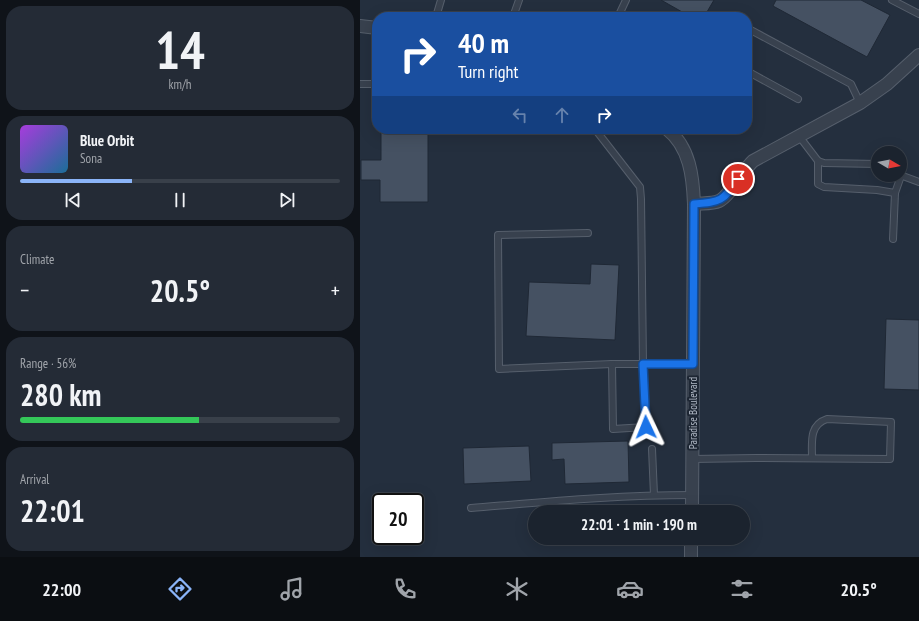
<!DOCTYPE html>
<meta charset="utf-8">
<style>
:root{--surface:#1b232e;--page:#242b36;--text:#f1f3f6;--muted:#a0a4aa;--line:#39404a;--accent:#8ab4f8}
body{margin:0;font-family:"PT Sans Narrow",sans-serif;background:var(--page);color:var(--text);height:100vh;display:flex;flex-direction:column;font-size:15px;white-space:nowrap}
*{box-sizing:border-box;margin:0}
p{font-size:13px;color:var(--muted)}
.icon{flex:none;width:22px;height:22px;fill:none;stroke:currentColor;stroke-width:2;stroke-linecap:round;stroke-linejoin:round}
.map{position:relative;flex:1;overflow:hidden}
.drawer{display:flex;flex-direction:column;gap:6px;padding:6px;background:#0f1319;width:360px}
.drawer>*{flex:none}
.banner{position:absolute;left:12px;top:12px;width:380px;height:122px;border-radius:16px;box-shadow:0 4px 16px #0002,0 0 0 1px var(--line);background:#1a4fa0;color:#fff;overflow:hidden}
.needle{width:26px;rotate:100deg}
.buttons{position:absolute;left:511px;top:146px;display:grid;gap:8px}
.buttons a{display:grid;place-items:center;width:36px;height:36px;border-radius:50%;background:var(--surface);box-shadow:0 4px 16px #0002,0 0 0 1px var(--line);font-size:20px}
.speed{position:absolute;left:12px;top:493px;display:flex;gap:8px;font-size:20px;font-weight:700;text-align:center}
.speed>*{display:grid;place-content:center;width:52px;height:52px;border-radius:50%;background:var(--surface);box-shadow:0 4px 16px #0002,0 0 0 1px var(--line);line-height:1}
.speed .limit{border:2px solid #111;border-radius:6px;background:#fff;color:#111}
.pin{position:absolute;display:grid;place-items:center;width:34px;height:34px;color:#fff;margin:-17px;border:2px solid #fff;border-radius:50%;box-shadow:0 1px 4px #0007}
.me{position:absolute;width:44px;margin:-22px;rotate:358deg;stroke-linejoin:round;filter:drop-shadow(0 0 3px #0008)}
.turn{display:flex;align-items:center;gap:14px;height:84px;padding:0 20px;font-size:18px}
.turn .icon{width:52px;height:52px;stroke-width:2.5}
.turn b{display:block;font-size:28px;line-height:34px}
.lanes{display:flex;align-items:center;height:38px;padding:0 20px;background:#0003;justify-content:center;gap:20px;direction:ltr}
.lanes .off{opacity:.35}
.big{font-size:30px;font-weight:700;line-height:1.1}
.drawer .widget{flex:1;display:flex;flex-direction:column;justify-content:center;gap:6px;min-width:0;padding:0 14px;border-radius:16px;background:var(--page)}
.drawer .dial{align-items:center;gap:0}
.dial b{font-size:52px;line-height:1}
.song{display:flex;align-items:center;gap:12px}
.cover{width:48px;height:48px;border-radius:6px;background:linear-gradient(135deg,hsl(280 70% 55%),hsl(200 70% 35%))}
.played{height:4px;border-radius:2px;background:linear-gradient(90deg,var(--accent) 35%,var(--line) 35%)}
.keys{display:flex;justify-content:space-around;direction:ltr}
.heat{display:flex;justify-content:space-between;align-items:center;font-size:22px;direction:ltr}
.charge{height:6px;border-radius:3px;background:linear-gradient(90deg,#34c759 56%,var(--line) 0)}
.trip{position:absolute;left:168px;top:505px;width:222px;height:40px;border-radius:20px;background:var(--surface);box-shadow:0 4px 16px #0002,0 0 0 1px var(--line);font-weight:700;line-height:40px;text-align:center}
.menu{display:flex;height:64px;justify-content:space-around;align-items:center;background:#0b0e12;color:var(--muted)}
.menu .icon{width:28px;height:28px}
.menu .selected{color:var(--accent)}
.menu b{font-size:18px;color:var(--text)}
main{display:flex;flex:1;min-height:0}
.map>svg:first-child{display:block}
.building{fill:#455162;stroke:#1f2835}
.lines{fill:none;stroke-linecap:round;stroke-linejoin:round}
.service-casing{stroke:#565f6c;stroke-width:8}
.minor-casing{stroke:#565f6c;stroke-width:14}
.service{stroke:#38414e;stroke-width:6}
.minor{stroke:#38414e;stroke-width:12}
.route-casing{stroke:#114b97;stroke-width:10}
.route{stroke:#1a73e8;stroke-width:7}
.labels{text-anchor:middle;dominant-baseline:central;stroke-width:4;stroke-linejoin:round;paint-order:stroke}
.street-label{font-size:11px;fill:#b4bcc9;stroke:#1d2633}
</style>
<main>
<section class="drawer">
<div class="widget dial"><b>14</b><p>km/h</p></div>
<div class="widget">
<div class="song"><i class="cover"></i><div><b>Blue Orbit</b><p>Sona</p></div></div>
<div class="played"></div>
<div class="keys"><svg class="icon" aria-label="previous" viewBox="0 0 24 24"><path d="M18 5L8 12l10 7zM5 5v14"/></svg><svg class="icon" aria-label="pause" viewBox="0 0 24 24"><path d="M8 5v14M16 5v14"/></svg><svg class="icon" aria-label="next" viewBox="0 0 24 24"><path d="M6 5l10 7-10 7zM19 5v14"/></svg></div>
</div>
<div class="widget"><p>Climate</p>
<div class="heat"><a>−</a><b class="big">20.5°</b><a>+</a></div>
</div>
<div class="widget"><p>Range · 56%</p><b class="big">280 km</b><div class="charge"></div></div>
<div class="widget"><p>Arrival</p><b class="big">22:01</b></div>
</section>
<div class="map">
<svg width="559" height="557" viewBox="0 0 559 557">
<rect width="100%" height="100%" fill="#242f3e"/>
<g class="building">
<path d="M301 0H354L344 17H331Z"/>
<path d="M416 0H501L530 15 507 57 413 6Z"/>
<path d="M21 129H68V202H20V180H1V160H21Z"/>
<path d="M231 264 259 265 255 340 166 336 169 282 230 284Z"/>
<path d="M526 319 559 320V390L524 389Z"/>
<path d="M268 441 269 482 205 484 204 459 192 460V443Z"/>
<path d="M169 446 171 481 104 484 103 448Z"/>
</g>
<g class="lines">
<g class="service-casing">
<g id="service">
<path d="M532 0 559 14"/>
<path d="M76 17 81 0"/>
<path d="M153 17 159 0"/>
<path d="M258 17 266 0"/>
<path d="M387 28 491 84 500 103"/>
<path d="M387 71 438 99"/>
<path d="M1 84H17"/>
<path d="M235 129 280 187 281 199 283 364 286 427 253 429 252 364H333"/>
<path d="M439 136 458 161 464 163 518 164"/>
<path d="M458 161V184L464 187 517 190 535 193 541 176"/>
<path d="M540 175 559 182"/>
<path d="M228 233 138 235 139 369 252 364"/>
<path d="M533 239 535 193"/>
<path d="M292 449 294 495"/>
<path d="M332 459 396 458 530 459 531 422 467 419C449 425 452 442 452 458"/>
<path d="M111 508C185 502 258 495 332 495"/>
</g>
</g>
<g class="minor-casing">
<g id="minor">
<path d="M0 26 17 28"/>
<path d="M307 129C330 147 333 177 334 204L332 512"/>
<path d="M334 204C342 203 352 204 359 201 370 196 383 170 393 161L500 103 527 84 559 55"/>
<path d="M331 557V538"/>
</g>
</g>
<use href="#service" class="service"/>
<use href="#minor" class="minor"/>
</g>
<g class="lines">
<g class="route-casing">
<path id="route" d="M286 427 283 364H333L334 204C361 202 363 201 378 179"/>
</g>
<use href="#route" class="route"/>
</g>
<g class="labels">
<g class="street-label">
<text transform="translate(333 413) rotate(-90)">Paradise Boulevard</text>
</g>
</g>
</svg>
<div class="buttons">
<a><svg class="needle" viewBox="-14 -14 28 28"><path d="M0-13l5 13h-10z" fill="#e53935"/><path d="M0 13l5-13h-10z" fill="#a0a4aa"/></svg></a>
</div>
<div class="speed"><div class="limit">20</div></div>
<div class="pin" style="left:378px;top:179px;background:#d93025"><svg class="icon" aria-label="arrive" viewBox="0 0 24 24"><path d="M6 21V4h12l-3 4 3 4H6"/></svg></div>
<svg class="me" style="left:286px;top:427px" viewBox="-20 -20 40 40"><path d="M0-17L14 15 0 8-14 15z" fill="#1a73e8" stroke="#fff" stroke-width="4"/></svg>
<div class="trip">22:01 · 1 min · 190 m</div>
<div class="banner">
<div class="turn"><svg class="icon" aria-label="right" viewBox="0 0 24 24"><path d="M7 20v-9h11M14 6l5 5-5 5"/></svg><div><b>40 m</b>Turn right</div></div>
<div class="lanes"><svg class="icon off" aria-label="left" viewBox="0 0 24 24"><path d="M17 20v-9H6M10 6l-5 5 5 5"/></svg><svg class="icon off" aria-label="ahead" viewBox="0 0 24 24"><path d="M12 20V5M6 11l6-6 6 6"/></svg><svg class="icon" aria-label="right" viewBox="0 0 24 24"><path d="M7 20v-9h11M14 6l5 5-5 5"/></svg></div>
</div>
</div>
</main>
<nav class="menu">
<b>22:00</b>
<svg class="icon selected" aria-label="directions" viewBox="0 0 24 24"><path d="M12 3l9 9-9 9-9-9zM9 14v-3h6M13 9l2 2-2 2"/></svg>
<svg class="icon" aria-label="music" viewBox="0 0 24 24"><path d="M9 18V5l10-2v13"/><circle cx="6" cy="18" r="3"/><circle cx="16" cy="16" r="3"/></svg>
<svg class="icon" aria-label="phone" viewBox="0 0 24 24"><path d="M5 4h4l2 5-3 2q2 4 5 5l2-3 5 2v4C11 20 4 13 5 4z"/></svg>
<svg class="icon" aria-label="climate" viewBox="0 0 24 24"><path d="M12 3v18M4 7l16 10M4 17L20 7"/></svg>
<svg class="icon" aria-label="car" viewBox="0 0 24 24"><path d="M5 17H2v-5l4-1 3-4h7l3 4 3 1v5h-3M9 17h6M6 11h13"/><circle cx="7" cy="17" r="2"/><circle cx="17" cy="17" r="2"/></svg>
<svg class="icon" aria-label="filters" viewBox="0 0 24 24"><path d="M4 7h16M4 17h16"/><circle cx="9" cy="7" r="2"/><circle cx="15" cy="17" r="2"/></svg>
<b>20.5°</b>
</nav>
